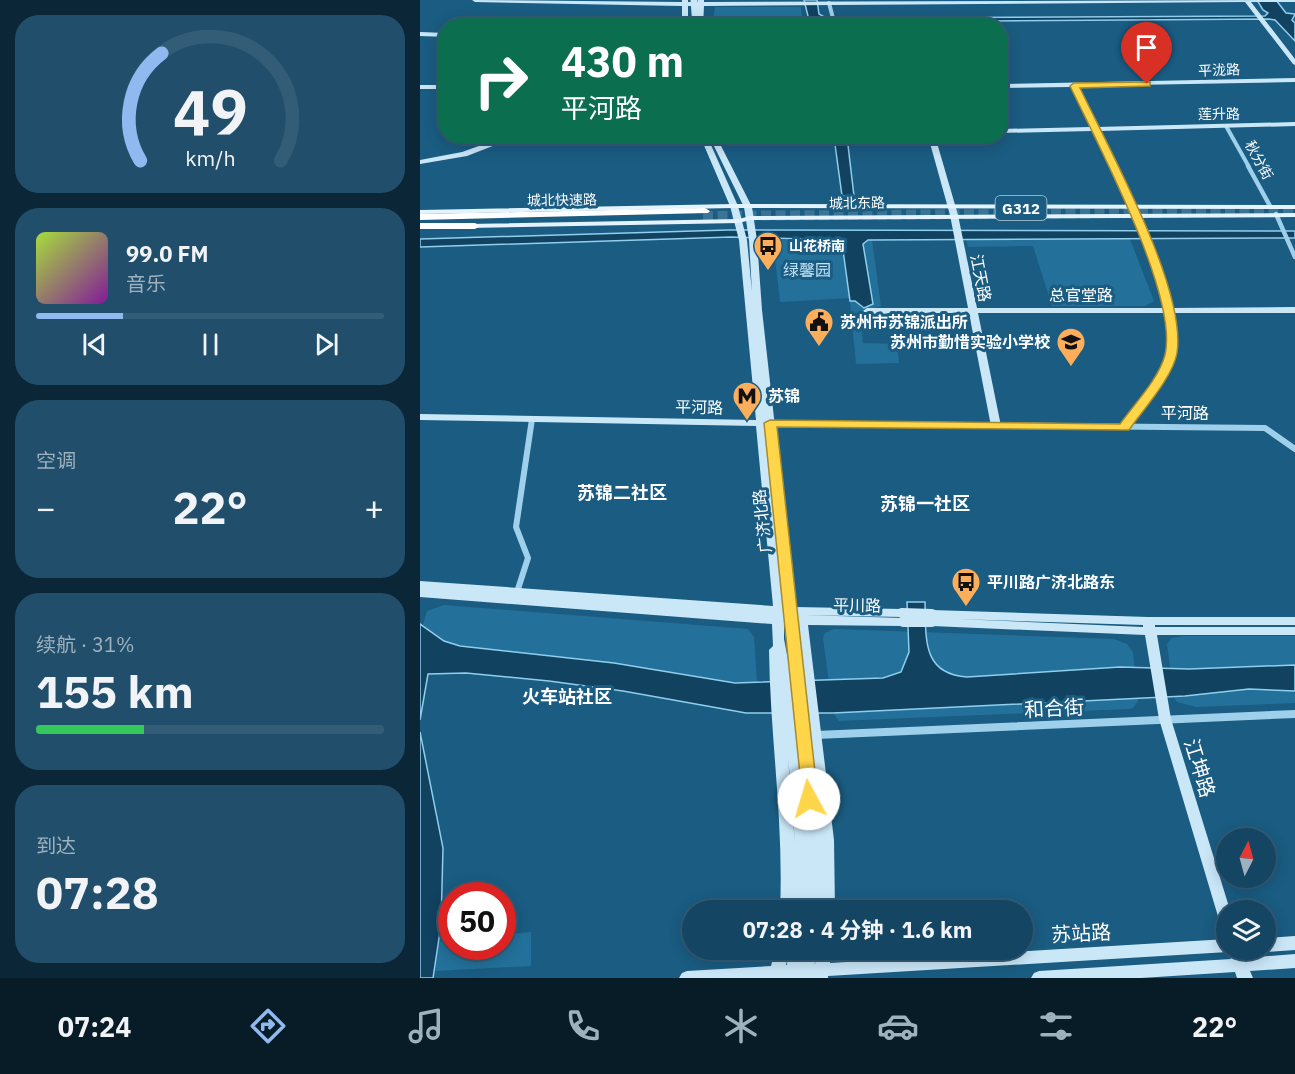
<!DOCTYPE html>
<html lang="zh">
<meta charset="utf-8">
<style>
:root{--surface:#144562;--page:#214f6b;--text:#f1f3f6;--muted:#9db1be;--line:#335d77;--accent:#90b9f0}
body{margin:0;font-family:"IBM Plex Sans","Noto Sans SC",sans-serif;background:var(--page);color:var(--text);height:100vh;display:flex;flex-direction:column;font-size:22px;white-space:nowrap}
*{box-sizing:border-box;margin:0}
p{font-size:20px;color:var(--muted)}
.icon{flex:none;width:33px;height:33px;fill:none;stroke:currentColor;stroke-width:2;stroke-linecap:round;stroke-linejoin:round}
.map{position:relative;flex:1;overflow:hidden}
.sheet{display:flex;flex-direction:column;gap:15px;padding:15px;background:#0b2636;width:420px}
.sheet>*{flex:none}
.top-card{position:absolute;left:18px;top:18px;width:570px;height:126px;border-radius:24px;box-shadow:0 3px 15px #0003,0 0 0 2px var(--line);background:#0b6e4f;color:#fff;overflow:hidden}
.needle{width:39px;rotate:6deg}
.buttons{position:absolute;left:796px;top:828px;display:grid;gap:12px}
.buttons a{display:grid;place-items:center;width:60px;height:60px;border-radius:50%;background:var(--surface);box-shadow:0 3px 15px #0003,0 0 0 2px var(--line);font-size:30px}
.speed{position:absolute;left:18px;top:882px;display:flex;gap:12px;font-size:30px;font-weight:700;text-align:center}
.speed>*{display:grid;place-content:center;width:78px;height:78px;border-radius:50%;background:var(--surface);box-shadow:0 3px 15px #0003,0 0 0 2px var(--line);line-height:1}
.speed .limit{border:9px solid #d22;background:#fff;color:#111}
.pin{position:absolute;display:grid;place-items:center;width:51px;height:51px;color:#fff;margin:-62px -26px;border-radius:50% 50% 50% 0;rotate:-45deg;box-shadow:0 0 6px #0007}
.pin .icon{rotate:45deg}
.me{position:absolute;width:66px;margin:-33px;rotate:354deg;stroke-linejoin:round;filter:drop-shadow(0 0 4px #0008)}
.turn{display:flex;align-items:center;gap:21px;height:126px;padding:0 24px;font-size:27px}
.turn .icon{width:78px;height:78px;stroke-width:2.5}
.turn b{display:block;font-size:42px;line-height:51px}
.big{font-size:45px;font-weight:700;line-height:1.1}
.sheet .tile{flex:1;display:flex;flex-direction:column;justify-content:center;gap:9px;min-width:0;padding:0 21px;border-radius:24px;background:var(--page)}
.sheet .dial{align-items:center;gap:0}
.dial svg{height:156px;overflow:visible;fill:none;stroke:var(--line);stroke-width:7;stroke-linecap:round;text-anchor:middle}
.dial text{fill:var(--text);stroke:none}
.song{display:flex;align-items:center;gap:18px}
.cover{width:72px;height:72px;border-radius:9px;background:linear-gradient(135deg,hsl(80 70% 55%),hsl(290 70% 35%))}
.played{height:6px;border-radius:3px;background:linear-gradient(90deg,var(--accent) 25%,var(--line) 25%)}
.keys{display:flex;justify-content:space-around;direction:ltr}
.heat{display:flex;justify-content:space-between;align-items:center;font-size:33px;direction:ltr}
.charge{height:9px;border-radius:4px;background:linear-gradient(90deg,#34c759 31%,var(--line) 0)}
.trip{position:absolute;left:262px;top:900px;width:351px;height:60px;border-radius:30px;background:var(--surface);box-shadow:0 3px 15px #0003,0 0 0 2px var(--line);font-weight:700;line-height:60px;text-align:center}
.tab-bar{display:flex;height:96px;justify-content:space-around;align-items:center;background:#081c27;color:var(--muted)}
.tab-bar .icon{width:42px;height:42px}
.tab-bar .current{color:var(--accent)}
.tab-bar b{font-size:27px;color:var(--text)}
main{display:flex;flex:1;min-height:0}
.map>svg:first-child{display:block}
.green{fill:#23719b}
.water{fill:#114260;stroke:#91ceed;stroke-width:1.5}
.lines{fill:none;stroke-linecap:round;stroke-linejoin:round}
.highway-tunnel{stroke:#3c7495;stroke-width:10;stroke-dasharray:10 4.5;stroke-linecap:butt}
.street-far3{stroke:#9ed0eb;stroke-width:4}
.street-far2{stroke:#9ed0eb;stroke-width:4.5}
.street-far1{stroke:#9ed0eb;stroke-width:6}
.street{stroke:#9ed0eb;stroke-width:8}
.secondary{fill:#cae7f8;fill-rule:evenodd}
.primary{fill:#e3f3ff;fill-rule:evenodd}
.highway{fill:#fff;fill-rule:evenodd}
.secondary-bridge-far2{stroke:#cae7f8;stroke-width:7}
.secondary-bridge-far1{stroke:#cae7f8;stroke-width:10}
.secondary-bridge{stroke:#cae7f8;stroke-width:14}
.route{fill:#ffd54a;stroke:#a68a30;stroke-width:1.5}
.labels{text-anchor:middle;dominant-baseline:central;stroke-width:6;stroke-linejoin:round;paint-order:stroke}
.far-street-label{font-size:14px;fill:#fff;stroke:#1a5c82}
.far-poi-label{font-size:14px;font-weight:bold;fill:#fff;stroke:#1a5c82;text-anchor:start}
.shield{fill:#1a5c82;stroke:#baceda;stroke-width:1.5}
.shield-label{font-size:15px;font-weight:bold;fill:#fff}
.park-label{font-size:16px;fill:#c3e5f8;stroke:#1a5c82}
.street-label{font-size:16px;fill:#fff;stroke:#1a5c82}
.poi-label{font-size:16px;font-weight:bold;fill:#fff;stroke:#1a5c82;text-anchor:start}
.neighbourhood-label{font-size:18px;font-weight:bold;fill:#fff;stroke:#1a5c82}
.near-street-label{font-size:20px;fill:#fff;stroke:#1a5c82}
</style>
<main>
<section class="sheet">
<div class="tile dial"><svg viewBox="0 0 100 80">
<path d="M14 69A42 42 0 1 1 86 69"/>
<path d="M14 69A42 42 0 0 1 25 14" stroke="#90b9f0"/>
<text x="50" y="56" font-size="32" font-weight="700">49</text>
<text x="50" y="72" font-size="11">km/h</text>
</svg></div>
<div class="tile">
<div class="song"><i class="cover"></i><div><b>99.0 FM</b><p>音乐</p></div></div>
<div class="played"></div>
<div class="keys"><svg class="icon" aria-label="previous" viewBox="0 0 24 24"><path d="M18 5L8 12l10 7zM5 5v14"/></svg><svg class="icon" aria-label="pause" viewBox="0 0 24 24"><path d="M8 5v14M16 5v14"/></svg><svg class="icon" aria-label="next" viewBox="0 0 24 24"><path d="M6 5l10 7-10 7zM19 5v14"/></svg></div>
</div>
<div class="tile"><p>空调</p>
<div class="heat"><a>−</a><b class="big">22°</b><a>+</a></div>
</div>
<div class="tile"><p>续航 · 31%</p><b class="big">155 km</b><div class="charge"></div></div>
<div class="tile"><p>到达</p><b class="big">07:28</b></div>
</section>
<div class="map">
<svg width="875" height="978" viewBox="0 0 875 978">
<rect width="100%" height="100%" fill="#1a5c82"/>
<g class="green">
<path d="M295 7H381L383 25H292Z"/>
<path d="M452 239 461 307H455L456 316 440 317 443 343 477 344 479 363 436 364 430 301H436L442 308 453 305 443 244 445 240Z"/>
<path d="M546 239H710L734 301 725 306H632L613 246 548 247Z"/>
<path d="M353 240H420L430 298 360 302Z"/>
<path d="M24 605 328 629 334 637 337 683 291 680 194 663 40 646 24 641 3 625 7 611Z"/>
<path d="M414 629 694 639 707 644 713 652 718 701 713 708 708 709 419 721 413 713 403 638 405 633Z"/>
<path d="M763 636H875V703L776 707 757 702 754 697 747 644 752 638Z"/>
<path d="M111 932V966L15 971 19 942 31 940 32 946H82L83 935Z"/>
</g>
<g class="water">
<path d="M384 0H397L399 14 406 18 845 16 848 13 843 10 837 0H856L866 13 875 14 872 20 875 23V41L855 20 849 19 421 22 385 25 384 21 389 20Z"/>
<path d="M414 137H427L434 196H422Z"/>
<path d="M308 230 848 231H875V238L448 240 443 244 453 304 444 308 435 301H430L422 243 418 240 311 237 0 247V239Z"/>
<path d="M487 602H505C506 639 502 674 547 677L700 667 769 669 875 665V691L829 689 765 696 413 713H326L203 691 129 681 46 673 8 674 0 720V624L24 641 40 646 194 663 315 683 463 678 481 672 489 652Z"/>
<path d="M0 732 23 848 21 925 13 978H0Z"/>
</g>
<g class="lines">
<path class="highway-tunnel" d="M283 216 875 212"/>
<g class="street-far3">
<path d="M409 3 415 26"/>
<path d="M806 126 829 167"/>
</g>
<g class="street-far2">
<path d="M828 166 850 206"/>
<path d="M856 214 875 257"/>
</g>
<g class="street-far1">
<path d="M347 423 845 428 875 449"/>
<path d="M97 592 108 558 96 527 112 419"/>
</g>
<path class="street" d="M396 735 875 714"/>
<g class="secondary">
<path d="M52 0 262 2V0H268V2H278V0H284V2L875 0V2H831L875 59V65L873 64 825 2 284 6 283 26H277L278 6H268V26H262V6L55 2Z"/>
<path d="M0 32 26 33V37L0 36Z"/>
<path d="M875 78V82L658 86 677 127 875 122V126L679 131C707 187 740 246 752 308L875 307V313H753C765 368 738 389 708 429H700L699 427C729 386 755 369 744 313H558L581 426 576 429 571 426 549 313 447 314 443 311 447 308H548L530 215 508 136H515L538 215 557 308H743C731 246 699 187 672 131L580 133V129L670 127 651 87 580 88V84Z"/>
<rect x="0" y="85" width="26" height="4"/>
<path d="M87 136H98L47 156 0 164V160L42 152Z"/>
<path d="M280 136H287L318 206 327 240 332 292 329 240 324 207 289 136H296L332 207 337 240 342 310 375 607 482 609 486 610 488 613 486 616 482 617 383 615 483 618 487 619 489 622 487 625 483 626 388 625 414 840 415 910H360C364 823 350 737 349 650L353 646 352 624 0 597V589L353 616 0 589V581L353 606 336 426 0 420V414L336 420 319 240 310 206ZM364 624H365L370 670 364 639ZM368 758C371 787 373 815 375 844Z"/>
<path d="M512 610 728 617H875V625H735V627H875V635H737L751 719 810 910H807V929L802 927 800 923 739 719 725 635 512 626 508 625 506 622 508 619 512 618 508 617 506 614 508 611ZM537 619 723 625V627Z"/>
<path d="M875 936V950L846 952 841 950H846V938Z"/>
<path d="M807 939V950H822L825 958 875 954V968L830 971 833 978H817L815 972 721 978H611L614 973 619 971 811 959 808 952 408 976V978H259L262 973 267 971 351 966 355 950H369L366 965 395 964 397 950H411L410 963Z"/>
</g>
<g class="primary">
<path d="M314 204 875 205V209L314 208 0 214V210Z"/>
<path d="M875 213V217L330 220 319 223 48 228 44 226 48 224 319 219 330 216Z"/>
</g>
<g class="highway">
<path d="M285 208 290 211 288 213 0 220V214Z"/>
<path d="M0 223H55L60 226 55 229H0Z"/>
</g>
<path class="secondary-bridge-far2" d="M274 0 276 26"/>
<g class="secondary-bridge-far1">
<path d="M482 613 512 614"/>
<path d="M483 622H512"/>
</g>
<g class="secondary-bridge">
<path d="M372 978 376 950"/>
<path d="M385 978 390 950"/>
</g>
</g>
<path class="route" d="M727 82H730V86L660 88C689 149 767 289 757 353 753 377 723 410 709 430L357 427 398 799 395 804H383L344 423 350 420 700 424C715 403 738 380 745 355 759 296 677 143 650 86L654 83Z"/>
<defs>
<g id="bus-pin" transform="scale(1.5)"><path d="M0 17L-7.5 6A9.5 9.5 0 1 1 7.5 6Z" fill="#fdae5a" stroke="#1a5c82"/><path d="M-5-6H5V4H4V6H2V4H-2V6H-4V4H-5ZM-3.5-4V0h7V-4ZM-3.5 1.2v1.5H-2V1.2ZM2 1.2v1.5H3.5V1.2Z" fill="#111"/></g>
<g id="civic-pin" transform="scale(1.5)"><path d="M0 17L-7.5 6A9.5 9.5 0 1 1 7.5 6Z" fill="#fdae5a" stroke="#1a5c82"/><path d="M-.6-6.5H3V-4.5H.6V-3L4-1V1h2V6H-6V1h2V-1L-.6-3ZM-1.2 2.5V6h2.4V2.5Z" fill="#111"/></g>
<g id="school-pin" transform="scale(1.5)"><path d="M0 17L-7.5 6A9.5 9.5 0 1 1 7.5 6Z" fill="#fdae5a" stroke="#1a5c82"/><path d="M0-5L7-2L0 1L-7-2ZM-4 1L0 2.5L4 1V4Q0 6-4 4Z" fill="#111"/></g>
<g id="metro-pin" transform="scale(1.5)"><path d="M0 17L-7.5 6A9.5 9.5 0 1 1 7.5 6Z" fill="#fdae5a" stroke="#1a5c82"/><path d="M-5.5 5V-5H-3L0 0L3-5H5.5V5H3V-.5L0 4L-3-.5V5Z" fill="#111"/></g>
</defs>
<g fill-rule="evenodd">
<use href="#bus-pin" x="348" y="246"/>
<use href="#civic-pin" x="399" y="322"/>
<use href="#school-pin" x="651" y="342"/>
<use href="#metro-pin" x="327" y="396"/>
<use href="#bus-pin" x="546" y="582"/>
</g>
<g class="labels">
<g class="far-street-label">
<text transform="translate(799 70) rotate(-2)">平泷路</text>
<text transform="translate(799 114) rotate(-1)">莲升路</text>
<text transform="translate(839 160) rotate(61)">秋分街</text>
<text transform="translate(142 200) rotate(-1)">城北快速路</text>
<text transform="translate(437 203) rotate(-1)">城北东路</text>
</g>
<g class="far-poi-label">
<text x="369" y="246">山花桥南</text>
</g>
<rect class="shield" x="575.5" y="196" width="51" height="24" rx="4.5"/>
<g class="shield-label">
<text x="601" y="208">G312</text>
</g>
<g class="park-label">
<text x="387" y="270">绿馨园</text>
</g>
<g class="street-label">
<text transform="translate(561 278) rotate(79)">江天路</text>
<text x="661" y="295">总官堂路</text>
<text transform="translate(279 407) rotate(1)">平河路</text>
<text x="765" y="413">平河路</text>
<text transform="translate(342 521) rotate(-96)">广济北路</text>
<text transform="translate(437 605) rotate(1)">平川路</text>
</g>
<g class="poi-label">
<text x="420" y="322">苏州市苏锦派出所</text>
<text x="630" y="342" text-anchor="end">苏州市勤惜实验小学校</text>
<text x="348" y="396">苏锦</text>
<text x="567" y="582">平川路广济北路东</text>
</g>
<g class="neighbourhood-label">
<text x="202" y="492">苏锦二社区</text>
<text x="505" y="503">苏锦一社区</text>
<text x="147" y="696">火车站社区</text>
</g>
<g class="near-street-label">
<text transform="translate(634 708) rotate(-3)">和合街</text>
<text transform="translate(780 768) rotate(73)">江坤路</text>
<text transform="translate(661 933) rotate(-3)">苏站路</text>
</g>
</g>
</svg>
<div class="buttons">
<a><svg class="needle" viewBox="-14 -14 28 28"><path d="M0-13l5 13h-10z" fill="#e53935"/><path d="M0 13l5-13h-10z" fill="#9db1be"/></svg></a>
<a><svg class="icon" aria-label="layers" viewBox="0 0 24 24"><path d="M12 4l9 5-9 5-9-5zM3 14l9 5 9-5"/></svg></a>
</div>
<div class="speed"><div class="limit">50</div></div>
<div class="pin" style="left:727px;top:84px;background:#d93025"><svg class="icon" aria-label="arrive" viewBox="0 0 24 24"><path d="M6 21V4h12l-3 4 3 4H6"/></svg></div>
<svg class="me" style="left:389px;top:799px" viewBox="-20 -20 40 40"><circle r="19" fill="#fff"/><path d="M0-13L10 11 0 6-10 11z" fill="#ffd54a"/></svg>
<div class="trip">07:28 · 4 分钟 · 1.6 km</div>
<div class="top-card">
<div class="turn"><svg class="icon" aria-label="right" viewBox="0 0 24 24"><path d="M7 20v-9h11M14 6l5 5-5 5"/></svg><div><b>430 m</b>平河路</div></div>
</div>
</div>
</main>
<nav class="tab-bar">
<b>07:24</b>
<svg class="icon current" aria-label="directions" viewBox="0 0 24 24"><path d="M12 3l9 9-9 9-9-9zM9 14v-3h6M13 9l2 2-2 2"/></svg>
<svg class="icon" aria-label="music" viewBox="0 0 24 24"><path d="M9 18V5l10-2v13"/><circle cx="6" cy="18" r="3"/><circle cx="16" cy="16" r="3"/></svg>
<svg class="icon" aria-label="phone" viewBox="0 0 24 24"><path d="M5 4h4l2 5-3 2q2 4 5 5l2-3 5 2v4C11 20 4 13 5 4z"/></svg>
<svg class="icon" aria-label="climate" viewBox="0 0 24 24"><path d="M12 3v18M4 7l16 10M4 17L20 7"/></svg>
<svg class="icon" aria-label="car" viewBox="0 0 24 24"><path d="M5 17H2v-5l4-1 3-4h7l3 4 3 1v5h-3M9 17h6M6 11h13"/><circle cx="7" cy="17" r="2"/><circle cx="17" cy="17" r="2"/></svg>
<svg class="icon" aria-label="filters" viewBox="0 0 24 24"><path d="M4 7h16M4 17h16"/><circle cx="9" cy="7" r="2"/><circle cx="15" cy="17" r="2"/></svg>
<b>22°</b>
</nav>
